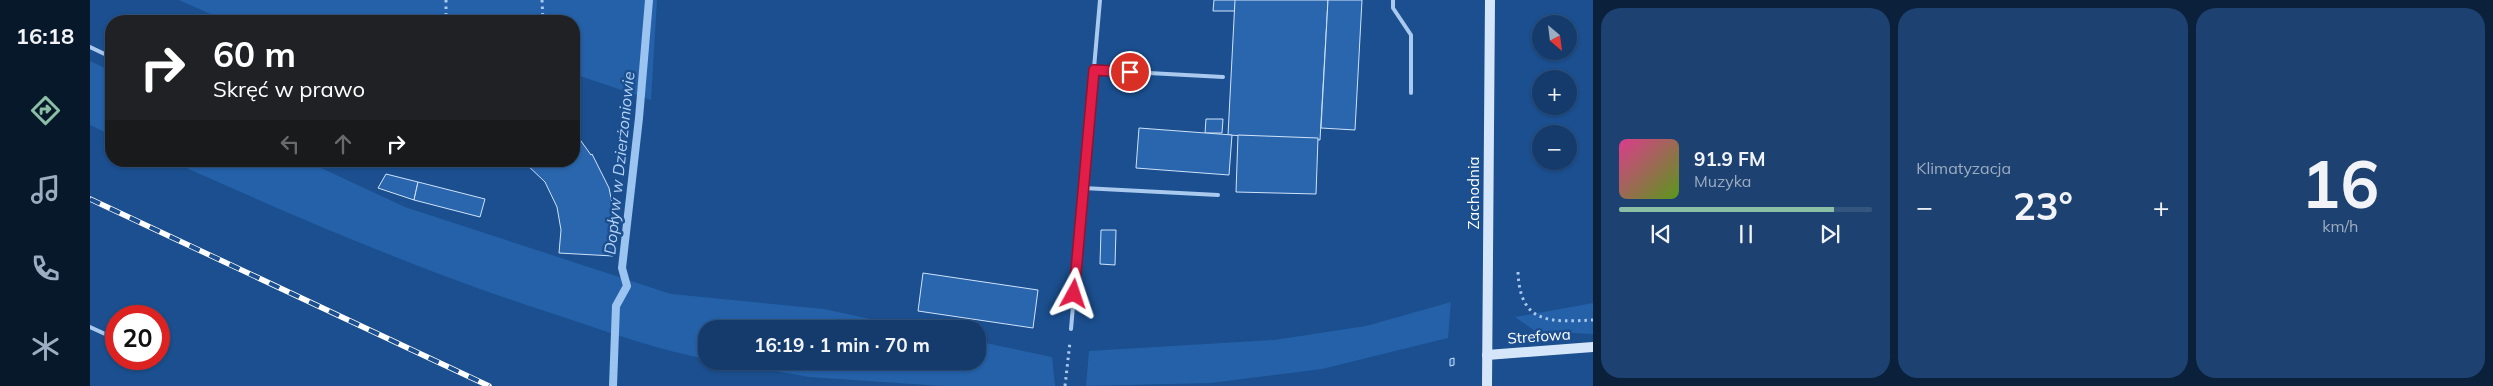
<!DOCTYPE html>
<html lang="pl">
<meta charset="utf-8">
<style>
:root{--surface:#143b6b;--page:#1d4271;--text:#f1f3f6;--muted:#9dadc1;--line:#33557e;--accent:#8abfa5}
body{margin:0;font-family:Mulish,sans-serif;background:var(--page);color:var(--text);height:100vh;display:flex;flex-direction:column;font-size:19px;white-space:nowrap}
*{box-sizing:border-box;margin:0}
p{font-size:16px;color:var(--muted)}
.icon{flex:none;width:28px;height:28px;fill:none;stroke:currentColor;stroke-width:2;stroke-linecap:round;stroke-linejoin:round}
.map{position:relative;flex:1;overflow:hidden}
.panel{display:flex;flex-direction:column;gap:8px;padding:8px;background:#0b203b;width:900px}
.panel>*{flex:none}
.top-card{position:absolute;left:15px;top:15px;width:475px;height:152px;border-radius:20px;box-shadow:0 1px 4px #0004,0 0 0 1px var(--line);background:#202124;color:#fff;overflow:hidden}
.needle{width:32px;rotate:152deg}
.buttons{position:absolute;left:1442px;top:15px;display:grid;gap:10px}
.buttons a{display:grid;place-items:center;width:45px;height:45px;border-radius:50%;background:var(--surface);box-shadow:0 1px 4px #0004,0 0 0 1px var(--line);font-size:25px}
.speed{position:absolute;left:15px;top:305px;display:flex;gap:10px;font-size:25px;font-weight:700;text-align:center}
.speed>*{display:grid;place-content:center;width:65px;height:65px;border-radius:50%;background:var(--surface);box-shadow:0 1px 4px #0004,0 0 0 1px var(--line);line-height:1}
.speed .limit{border:8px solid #d22;background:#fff;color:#111}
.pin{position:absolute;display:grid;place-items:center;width:42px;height:42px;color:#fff;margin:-21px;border:2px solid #fff;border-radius:50%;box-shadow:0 1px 5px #0007}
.me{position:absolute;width:55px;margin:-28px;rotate:5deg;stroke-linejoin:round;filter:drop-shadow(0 0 4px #0008)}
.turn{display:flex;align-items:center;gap:18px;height:105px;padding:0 25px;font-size:22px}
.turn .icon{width:65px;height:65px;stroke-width:2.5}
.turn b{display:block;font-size:35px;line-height:42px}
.lanes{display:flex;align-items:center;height:48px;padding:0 25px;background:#0003;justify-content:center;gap:25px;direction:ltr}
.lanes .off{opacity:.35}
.big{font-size:38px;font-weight:700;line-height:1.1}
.panel .widget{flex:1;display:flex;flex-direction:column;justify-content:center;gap:8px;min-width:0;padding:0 18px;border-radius:20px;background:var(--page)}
.panel .dial{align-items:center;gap:0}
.dial b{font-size:65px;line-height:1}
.song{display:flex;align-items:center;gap:15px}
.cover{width:60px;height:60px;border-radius:8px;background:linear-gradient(135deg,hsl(330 70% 55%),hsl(90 70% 35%))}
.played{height:5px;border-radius:2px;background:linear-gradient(90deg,var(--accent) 85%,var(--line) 85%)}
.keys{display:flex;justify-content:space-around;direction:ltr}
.heat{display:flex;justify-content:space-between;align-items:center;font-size:28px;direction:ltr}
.panel .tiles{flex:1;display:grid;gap:8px;grid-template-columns:repeat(3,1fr)}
.trip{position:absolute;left:608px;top:320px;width:288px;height:50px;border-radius:20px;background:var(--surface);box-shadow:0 1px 4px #0004,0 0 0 1px var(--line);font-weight:700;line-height:50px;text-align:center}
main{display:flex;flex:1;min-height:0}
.tabs{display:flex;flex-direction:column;width:90px;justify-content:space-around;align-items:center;background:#08182b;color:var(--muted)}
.tabs .icon{width:35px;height:35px}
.tabs .active{color:var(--accent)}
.tabs b{font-size:22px;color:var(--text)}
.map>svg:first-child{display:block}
.green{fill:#2461a8}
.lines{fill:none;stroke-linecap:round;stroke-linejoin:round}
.stream{stroke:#9cc4f0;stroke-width:8}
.building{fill:#2a66ad;stroke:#cfe3fa}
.path{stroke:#a9c9ee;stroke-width:3;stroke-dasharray:2.5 4;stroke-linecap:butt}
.lane{stroke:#a9c9ee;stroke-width:4}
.secondary{stroke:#d6e6fa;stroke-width:10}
.rail-casing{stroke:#fff;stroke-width:5.5}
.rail{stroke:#1b4f8f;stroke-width:4;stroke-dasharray:11;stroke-linecap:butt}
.route-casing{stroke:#92132f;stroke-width:12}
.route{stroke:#e11d48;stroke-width:9}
.labels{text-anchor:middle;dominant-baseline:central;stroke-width:5;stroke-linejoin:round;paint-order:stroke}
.street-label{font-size:15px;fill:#fff;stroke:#1b4f8f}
.water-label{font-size:16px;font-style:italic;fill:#b5d3f5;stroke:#1b4f8f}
</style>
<main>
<nav class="tabs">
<b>16:18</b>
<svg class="icon active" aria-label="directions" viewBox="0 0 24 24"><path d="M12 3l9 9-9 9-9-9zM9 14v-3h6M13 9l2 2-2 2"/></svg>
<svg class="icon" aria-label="music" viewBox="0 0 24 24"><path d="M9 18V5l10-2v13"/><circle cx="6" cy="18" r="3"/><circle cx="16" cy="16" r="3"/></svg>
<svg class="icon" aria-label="phone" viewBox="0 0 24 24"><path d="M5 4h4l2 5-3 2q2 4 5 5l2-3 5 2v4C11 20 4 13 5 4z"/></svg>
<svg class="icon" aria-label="climate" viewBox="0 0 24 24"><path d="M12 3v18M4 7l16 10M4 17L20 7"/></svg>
</nav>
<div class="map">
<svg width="1503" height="386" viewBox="0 0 1503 386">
<rect width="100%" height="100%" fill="#1b4f8f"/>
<g class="green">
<path d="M89 0H567L561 100 484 74V21H136Z"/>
<path d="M0 61 21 71V135L0 125Z"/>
<path d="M81 161H216L315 207 581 294 734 309 827 329H616V359C570 350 526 335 482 320 345 277 212 220 81 161Z"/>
<path d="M1361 302 1358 338 1232 369 1120 383 996 386 999 351 1184 340 1276 326Z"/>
<path d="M1503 303V334L1445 331 1425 317Z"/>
<path d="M886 341 962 357 965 386H852L719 377 631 361H886Z"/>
</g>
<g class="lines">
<path class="stream" d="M523 386 526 306 537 286 532 268 549 118 559 0"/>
</g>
<g class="building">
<path d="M1124 0H1146L1145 11H1123Z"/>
<path d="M1145 0H1238L1230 140 1138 135Z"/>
<path d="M1238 0H1272L1265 130 1231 128Z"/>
<path d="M1116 119H1133L1132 133H1115Z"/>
<path d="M1049 128 1142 135 1139 175 1046 168Z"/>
<path d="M486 134 501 155 502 154 519 188 524 213 523 256 469 253 471 230 467 207 455 182 433 161H484V135Z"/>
<path d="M1148 135 1228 138 1226 194 1146 192Z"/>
<path d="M296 174 328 182 324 200 288 188Z"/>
<path d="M328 182 395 199 390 217 324 200Z"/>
<path d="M1011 230H1026L1025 265 1010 264Z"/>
<path d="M833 273 948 290 943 328 828 311Z"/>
<path d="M1364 358V365L1360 366V359Z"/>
</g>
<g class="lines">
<g class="path">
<path d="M356 0V21"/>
<path d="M452 0 453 21"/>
<path d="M1428 272C1430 325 1461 322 1503 320"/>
<path d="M975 386 980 342"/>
</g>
<g class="lane">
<path d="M1303 0V8L1321 35V93"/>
<path d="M0 47 21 57"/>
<path d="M1003 70 1133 77"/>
<path d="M993 188 1128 195"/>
<path d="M0 327 26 339"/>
<path d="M981 329 1010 0"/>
</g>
<g class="secondary">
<path d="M1397 355 1503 347"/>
<path d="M1397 386 1400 0"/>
</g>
<g class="rail-casing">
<path id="rail" d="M0 199 399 386"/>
</g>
<use href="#rail" class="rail"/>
</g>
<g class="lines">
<g class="route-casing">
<path id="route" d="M984 294 1004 70 1040 72"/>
</g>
<use href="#route" class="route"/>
</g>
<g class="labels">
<g class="street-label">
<text transform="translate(1383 193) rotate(-90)">Zachodnia</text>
<text transform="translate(1449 336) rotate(-4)">Strefowa</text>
</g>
<g class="water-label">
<text transform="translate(529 163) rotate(-84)">Dopływ w Dzierżoniowie</text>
</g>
</g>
</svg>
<div class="buttons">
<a><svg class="needle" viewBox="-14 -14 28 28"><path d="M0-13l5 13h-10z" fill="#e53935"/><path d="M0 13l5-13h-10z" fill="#9dadc1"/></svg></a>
<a>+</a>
<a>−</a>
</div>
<div class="speed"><div class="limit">20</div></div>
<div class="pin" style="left:1040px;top:72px;background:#d93025"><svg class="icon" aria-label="arrive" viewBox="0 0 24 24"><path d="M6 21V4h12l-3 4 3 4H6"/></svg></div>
<svg class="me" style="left:984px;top:294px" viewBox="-20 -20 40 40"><path d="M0-17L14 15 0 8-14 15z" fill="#e11d48" stroke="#fff" stroke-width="4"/></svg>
<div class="trip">16:19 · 1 min · 70 m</div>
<div class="top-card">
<div class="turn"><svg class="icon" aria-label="right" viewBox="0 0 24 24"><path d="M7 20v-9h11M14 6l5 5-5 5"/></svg><div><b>60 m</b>Skręć w prawo</div></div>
<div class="lanes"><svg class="icon off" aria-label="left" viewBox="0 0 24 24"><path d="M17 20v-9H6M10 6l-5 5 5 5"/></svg><svg class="icon off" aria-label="ahead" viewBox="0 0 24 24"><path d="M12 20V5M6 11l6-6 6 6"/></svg><svg class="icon" aria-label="right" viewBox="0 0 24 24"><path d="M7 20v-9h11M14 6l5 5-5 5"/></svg></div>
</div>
</div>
<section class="panel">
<div class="tiles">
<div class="widget">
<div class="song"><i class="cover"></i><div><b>91.9 FM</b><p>Muzyka</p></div></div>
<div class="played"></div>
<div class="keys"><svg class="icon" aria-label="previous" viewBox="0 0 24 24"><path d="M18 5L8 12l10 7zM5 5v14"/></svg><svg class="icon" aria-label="pause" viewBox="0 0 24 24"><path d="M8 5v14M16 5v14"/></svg><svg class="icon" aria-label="next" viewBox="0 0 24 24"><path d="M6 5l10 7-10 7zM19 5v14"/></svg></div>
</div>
<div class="widget"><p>Klimatyzacja</p>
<div class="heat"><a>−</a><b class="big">23°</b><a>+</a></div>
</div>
<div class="widget dial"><b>16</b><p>km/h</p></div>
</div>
</section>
</main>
